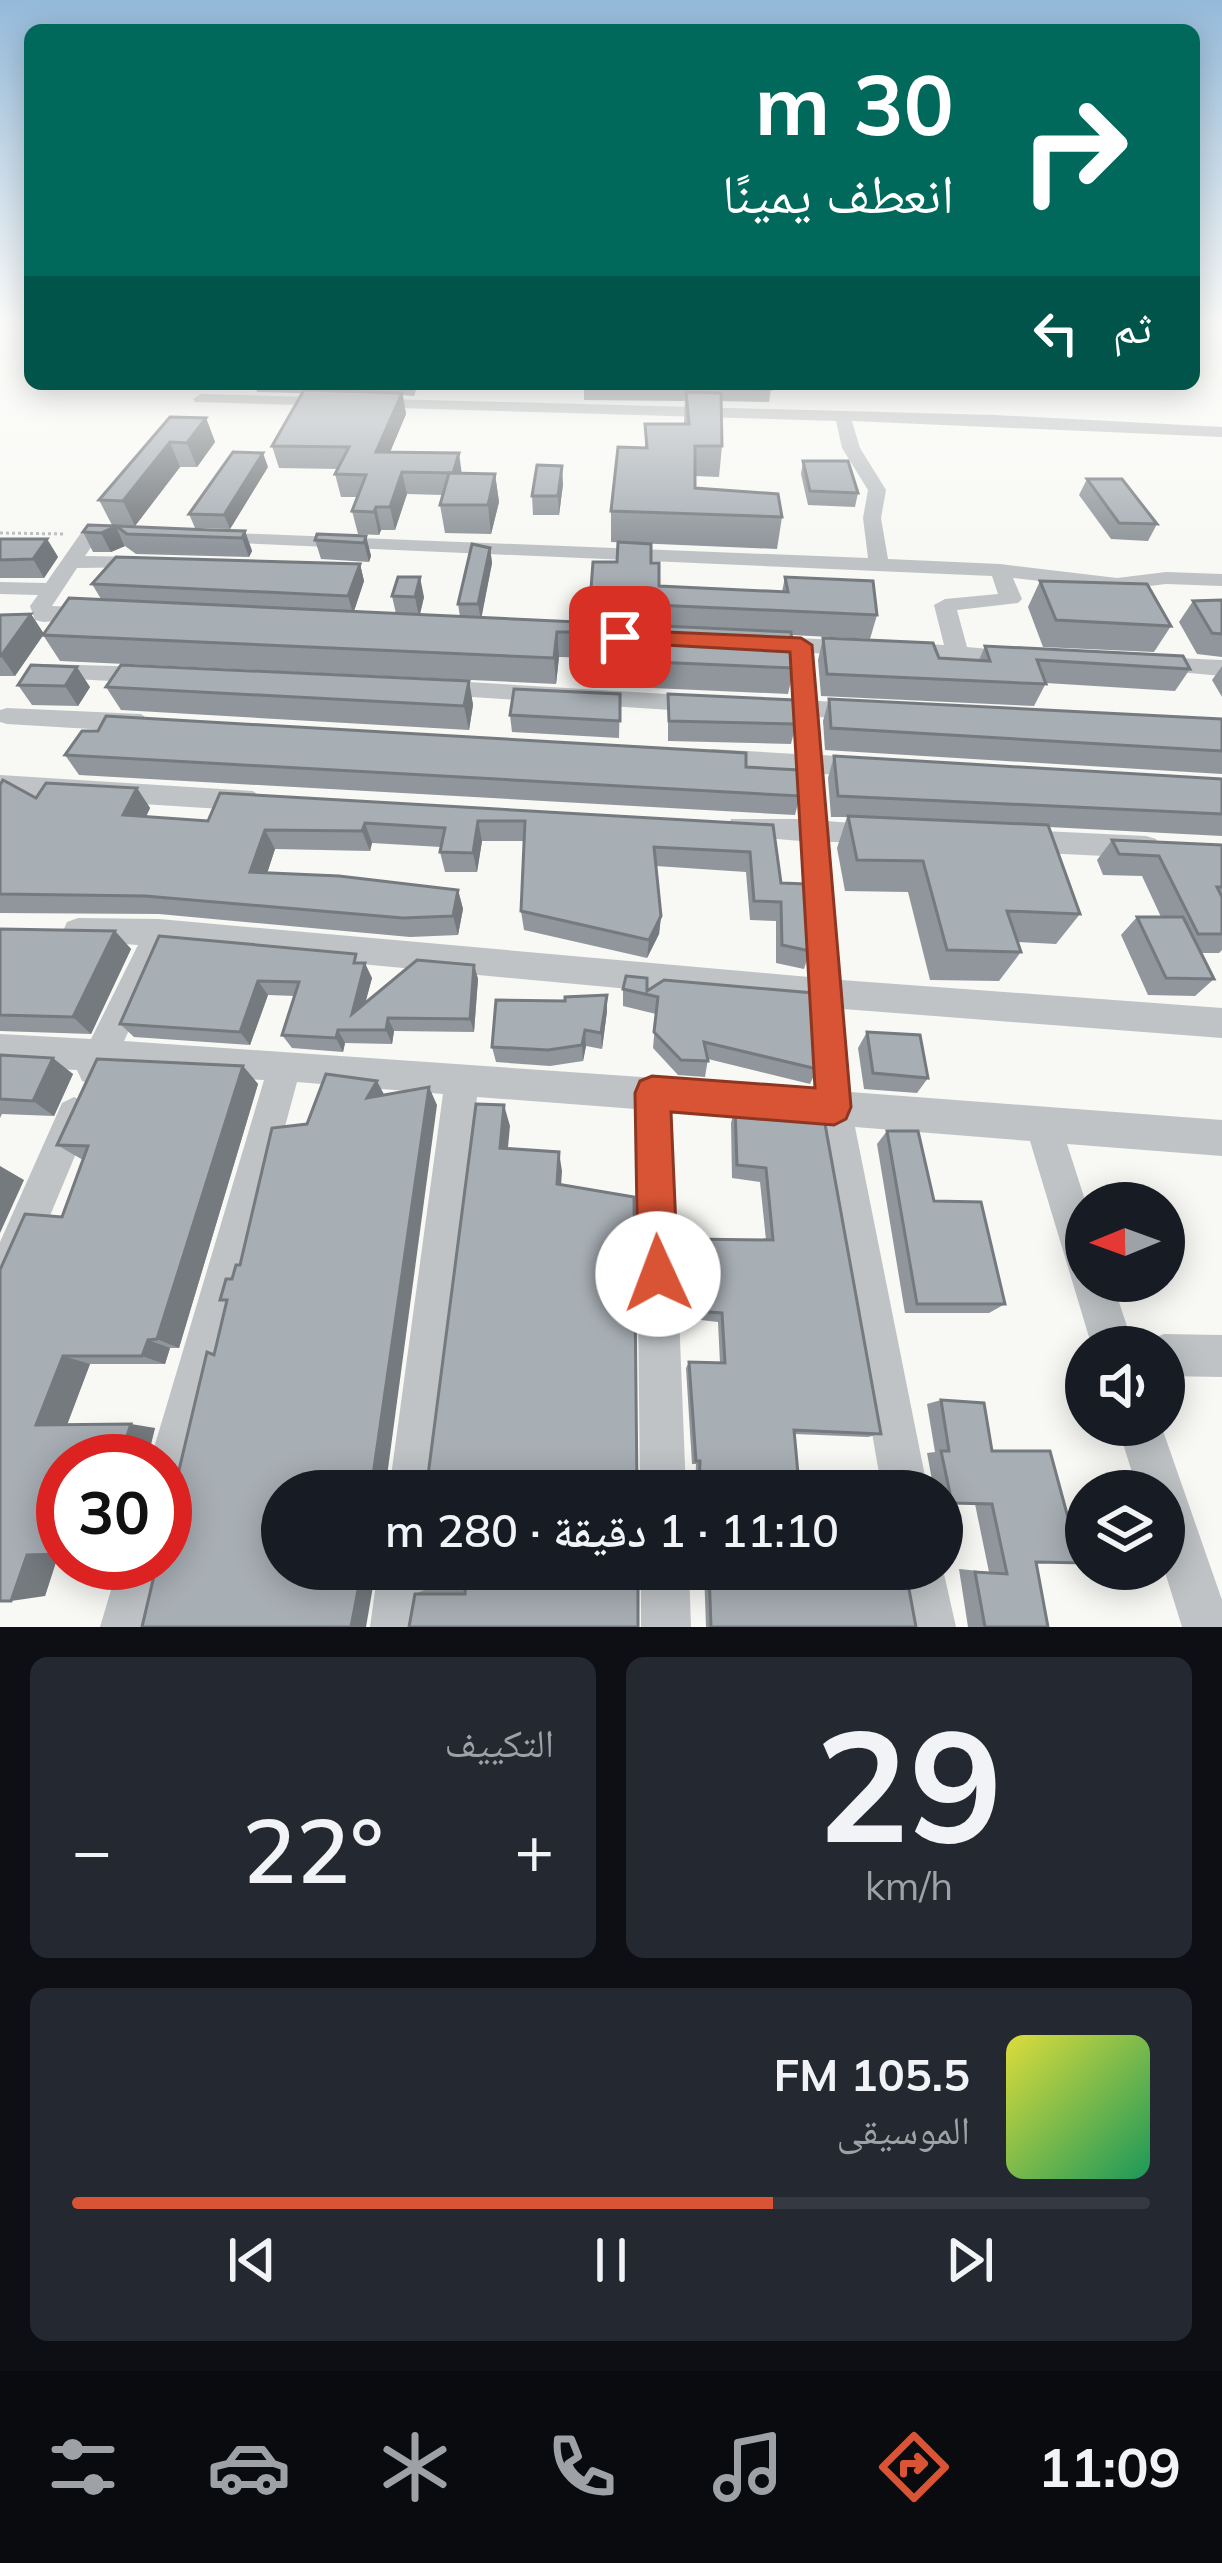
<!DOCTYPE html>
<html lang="ar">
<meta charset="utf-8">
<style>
:root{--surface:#171b24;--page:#242831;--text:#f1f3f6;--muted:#9ea1a6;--line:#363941;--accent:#d95434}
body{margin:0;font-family:Mulish,"Noto Naskh Arabic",sans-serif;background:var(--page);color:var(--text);direction:rtl;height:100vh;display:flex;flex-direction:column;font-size:45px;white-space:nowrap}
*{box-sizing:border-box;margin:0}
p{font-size:39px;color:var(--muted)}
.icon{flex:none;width:66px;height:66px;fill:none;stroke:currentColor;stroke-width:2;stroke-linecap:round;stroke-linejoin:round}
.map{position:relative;height:1627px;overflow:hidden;direction:ltr}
.sheet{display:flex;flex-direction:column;gap:30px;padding:30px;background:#0d0f14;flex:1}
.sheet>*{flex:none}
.guide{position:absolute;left:24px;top:24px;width:1176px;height:366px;border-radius:18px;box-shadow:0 6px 30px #0003;direction:rtl;background:#00695c;color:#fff;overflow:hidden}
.needle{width:78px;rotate:269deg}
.tools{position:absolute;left:1065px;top:1182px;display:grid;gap:24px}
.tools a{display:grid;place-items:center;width:120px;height:120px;border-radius:50%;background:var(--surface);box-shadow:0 6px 30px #0003;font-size:60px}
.speed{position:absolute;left:36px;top:1434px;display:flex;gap:24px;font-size:60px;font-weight:700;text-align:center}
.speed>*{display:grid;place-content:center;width:156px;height:156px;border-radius:50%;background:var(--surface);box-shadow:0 6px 30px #0003;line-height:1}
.speed .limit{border:18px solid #d22;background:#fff;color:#111}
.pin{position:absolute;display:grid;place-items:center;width:102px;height:102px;color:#fff;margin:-51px;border-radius:24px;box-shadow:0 6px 18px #0006}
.me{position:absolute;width:132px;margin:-66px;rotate:358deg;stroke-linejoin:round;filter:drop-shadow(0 0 9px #0008)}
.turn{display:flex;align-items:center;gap:42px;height:252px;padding:0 48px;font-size:54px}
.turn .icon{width:156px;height:156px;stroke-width:2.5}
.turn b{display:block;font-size:84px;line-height:102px}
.then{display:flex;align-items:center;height:114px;padding:0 48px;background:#0003;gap:24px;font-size:45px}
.big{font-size:90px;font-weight:600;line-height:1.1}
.sheet .widget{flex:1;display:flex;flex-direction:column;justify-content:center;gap:18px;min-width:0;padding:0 42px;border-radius:18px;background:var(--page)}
.sheet .dial{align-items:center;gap:0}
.dial b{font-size:156px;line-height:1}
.song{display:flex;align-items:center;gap:36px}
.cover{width:144px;height:144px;border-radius:18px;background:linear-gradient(135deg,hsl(60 70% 55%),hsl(150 70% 35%))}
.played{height:12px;border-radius:6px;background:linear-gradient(90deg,var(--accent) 65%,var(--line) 65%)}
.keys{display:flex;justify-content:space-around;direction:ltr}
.heat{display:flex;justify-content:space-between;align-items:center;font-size:66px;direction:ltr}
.sheet .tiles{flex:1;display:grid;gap:30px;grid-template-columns:1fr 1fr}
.widget:last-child{grid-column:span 2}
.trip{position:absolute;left:261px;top:1470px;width:702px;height:120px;border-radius:60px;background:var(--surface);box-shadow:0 6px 30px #0003;font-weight:600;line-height:120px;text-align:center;direction:rtl}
.menu{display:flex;height:192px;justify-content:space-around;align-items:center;background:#090b0e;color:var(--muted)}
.menu .icon{width:84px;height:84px}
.menu .selected{color:var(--accent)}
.menu b{font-size:54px;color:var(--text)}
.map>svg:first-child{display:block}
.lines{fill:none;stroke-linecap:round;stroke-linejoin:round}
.path{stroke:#b9bcbe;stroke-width:3;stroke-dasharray:3 3;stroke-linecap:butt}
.minor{fill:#bfc3c6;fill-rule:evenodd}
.wall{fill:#90969b}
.shaded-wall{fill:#757a7e}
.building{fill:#a7aeb4;stroke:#757a7e;stroke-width:3}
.route{fill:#d95434;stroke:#8d3722;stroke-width:3}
</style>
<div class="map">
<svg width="1222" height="1627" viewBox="0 0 1222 1627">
<rect width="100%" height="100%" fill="#f8f8f5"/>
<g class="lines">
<path class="path" d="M0 533 66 534"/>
<g class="minor">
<path d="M201 394 995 415 1222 427V437L852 421 860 448 886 490 881 518 888 559 1000 564 1117 578 1166 572 1222 574V586L1166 584 1117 590 1013 578 1022 599 1018 603 957 610 967 647 1022 652V662L1014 664 903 657 892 650 903 643 944 645 934 605 945 599 998 594 992 576 215 542 205 536 208 532 868 558 863 518 868 490 842 448 836 421 195 402 193 399Z"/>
<path d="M117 528 124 530V538L96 540 85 556 145 557 152 559V567L77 568 52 606 99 608V618L43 622 35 620 30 606 38 595 0 594V582L46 583 83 530Z"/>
<path d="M759 636 858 641 869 648 858 655 813 653 817 701 862 703 874 711 862 719 818 717 822 755 865 758 878 767 865 776 823 774 827 821 886 826 890 834 886 842H829L841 980 1222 1008V1038L843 1009 850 1092 1222 1120V1156L1067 1144 1086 1203V1281H1112L1134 1347H1092L1030 1141 855 1127 928 1491H882L819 1124 671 1112 686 1491H640L636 1109 477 1097 435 1491H389L443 1094 297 1082 188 1486 181 1502 165 1509V1461H150L264 1080 110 1072 106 1081 94 1085 82 1081 77 1070 0 1066V1034L91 1039 138 945 67 940 63 931 67 922 78 918 159 919 809 977 801 841 731 835 727 827 731 819H800L797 772 712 767 699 758 712 749 796 754 794 716 757 714 745 706 757 698 793 699 790 652 751 648 748 643ZM168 946 811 1006 815 1089 124 1041Z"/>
<path d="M1154 657 1222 660V676L1146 669 1143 664Z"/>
<path d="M44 664 149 667 161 675 149 683 36 677 32 672 36 667Z"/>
<path d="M434 680 701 696 713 704 701 712 426 694 422 688 426 682Z"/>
<path d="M7 708 141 714 153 723 141 732 7 724 0 722V710Z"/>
<path d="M0 775 253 791 266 801 253 811 0 795Z"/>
<path d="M1022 830 1146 836 1156 839 1160 847 1156 855 1146 858 1022 852 1012 849 1008 841 1012 833Z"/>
<path d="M74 1097 86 1103 92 1115 14 1302 0 1308V1242L62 1103Z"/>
<path d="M1164 1334 1222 1335V1377L1164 1376V1347H1146L1149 1340Z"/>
<path d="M1117 1425H1161L1222 1600V1627H1182L1164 1569V1491H1138Z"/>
<path d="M165 1559 167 1563 150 1627H100L119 1563H165Z"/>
<path d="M942 1565 956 1627H906L896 1569H942Z"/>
<path d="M378 1569H426L420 1627H370Z"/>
<path d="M641 1569H689L691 1627H641Z"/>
</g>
</g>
<g class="wall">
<path d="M255 384H418L414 396 403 395 406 414 390 452 462 473 495 474 499 502 491 534 445 533 440 505 443 495 407 494 395 530H381L379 535 358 534 352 511 358 497H341L335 474 338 469 279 468 272 446 302 393 257 392Z"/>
<path d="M584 384 771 389 769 402 721 401 722 446 719 477 695 476V488L782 517 777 549 611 542V511L645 448V424H684L685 401 584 400Z"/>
<path d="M170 417 206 418 215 442 197 467H180L135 526 112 525 99 500Z"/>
<path d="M803 461 858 493 855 507 808 505 801 474Z"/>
<path d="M268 467 230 529 195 528 189 514Z"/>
<path d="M1087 479 1157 524 1148 541 1111 539 1079 495Z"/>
<path d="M563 484 559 515H533L532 496Z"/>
<path d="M88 525 125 546 111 552H93L83 532Z"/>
<path d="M116 526 245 531 252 551 249 557 136 554 125 546Z"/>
<path d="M366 536 371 556 369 562 321 559 315 540Z"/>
<path d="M0 539H47L58 557 44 578H0Z"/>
<path d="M490 548 492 563 481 618 591 623 590 602 651 563 659 586 782 592 785 577 877 615 870 639 791 635 794 668 788 694 607 686V658L559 657 556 684 60 661 43 635 15 676H0V615L31 614 44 634 101 599 92 584 360 564 364 581 354 611 396 614 392 596 424 597 420 615 460 617 458 604Z"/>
<path d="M1040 581 1171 626 1154 652 1043 647 1028 607Z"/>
<path d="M1222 600V657L1197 654 1179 622 1193 601Z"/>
<path d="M823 638 939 658 979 660 985 646 1190 669 1175 691 1046 683 1034 706 821 696 818 660Z"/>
<path d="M1222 666V697L1212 680Z"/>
<path d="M469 681 473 705 469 730 121 710 106 687Z"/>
<path d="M18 685 90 687 78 706 32 705Z"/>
<path d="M620 694 619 738 512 732 510 715Z"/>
<path d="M668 694 796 724 791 744 668 741Z"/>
<path d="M829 699 1222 719V774L825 750 823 721Z"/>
<path d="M98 731 746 767 800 796 795 815 79 775 65 755Z"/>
<path d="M834 756 1222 779V836L1049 827 1080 914 1056 944 1018 942 1021 952 999 981 930 980 908 892 845 891 837 848 847 817H831L828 778Z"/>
<path d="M0 785 36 798 137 788 150 808 146 817 208 821 220 793 773 825 781 883 810 951 804 969 776 963V921L750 920 746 872 656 866 661 916 659 934 647 958 524 930 521 911 524 841H482L477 872H445L440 852 441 847 372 843 370 851 275 849 267 873 458 890 463 909 458 935 410 937 159 914 0 913Z"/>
<path d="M1112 840 1222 845V950L1219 953H1201L1214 979 1195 996 1148 995 1121 935 1137 917H1161L1142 876 1103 875 1097 860Z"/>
<path d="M0 929 115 931 131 949 91 1034 0 1031Z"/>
<path d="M159 936 360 963 372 978 365 1002 474 965 478 979 474 1032 394 1031 392 1044 345 1043 343 1052 292 1048 282 1035 295 996 268 995 250 1045 134 1037 120 1024Z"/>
<path d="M623 989 647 991 817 1069 810 1084 708 1059 705 1077 678 1075 653 1048 656 1014 623 1006Z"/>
<path d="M607 995V1011L602 1049 586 1046 583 1061 550 1066 496 1062 492 1047 565 1001Z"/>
<path d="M867 1032 928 1078 917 1093 864 1089 858 1048Z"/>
<path d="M0 1055 73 1074 54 1116 2 1114 0 1118Z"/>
<path d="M243 1066 258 1084 179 1348H170L165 1364H90L67 1425 155 1428 146 1460 58 1555 45 1596 62 1217 83 1160 57 1145Z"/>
<path d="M735 1108 823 1113 881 1434 868 1437 795 1434 799 1485 861 1491H695L696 1464H692L686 1368 689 1362 720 1363 718 1322 692 1319 693 1278H688L687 1250 690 1239 766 1240 760 1182 732 1178 731 1123Z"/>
<path d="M887 1131 934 1201 1005 1304 989 1313H905L877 1144Z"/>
<path d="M941 1400 992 1451 1036 1562 1048 1627H968L959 1569 989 1572 975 1504H942V1491H934L927 1453 935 1452 927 1404Z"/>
<path d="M699 1569H911L906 1573 916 1627H706L704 1571Z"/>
<path d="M638 1573V1627L415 1594 429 1588H466Z"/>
</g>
<g class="shaded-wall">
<path d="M402 393 406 414 381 474 376 452Z"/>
<path d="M206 418 215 442 197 467 187 443Z"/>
<path d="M170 442 180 467 135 526 123 501Z"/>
<path d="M263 453 268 467 230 529 224 515Z"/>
<path d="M459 453 462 475 453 473Z"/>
<path d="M562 466 563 484 559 515 558 496Z"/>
<path d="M402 472 407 494 395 530 390 507Z"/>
<path d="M495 474 499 502 491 534 488 505Z"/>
<path d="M376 507 381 530 379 535 374 512Z"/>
<path d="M116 526 125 546 111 552 101 533Z"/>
<path d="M245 531 252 551 249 557 242 538Z"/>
<path d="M366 536 371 556 369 562 364 543Z"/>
<path d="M47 539 58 557 44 578 33 559Z"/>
<path d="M490 548 492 563 481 620 478 604Z"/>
<path d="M360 564 364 581 353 614 348 596Z"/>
<path d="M420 577 424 597 419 617 415 597Z"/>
<path d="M31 614 44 634 15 676 1 656Z"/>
<path d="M557 632 559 657 556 684 554 658Z"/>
<path d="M77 667 90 687 78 706 65 686Z"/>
<path d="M469 681 473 705 469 730 464 706Z"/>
<path d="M137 788 150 808 137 835 123 815Z"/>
<path d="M478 821 482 841 477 872 473 853Z"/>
<path d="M365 823 372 843 370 851 362 831Z"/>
<path d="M265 830 275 849 261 892 250 872Z"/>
<path d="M458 890 463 909 458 935 453 916Z"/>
<path d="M661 916 659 934 647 958 649 940Z"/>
<path d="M115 931 131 949 91 1034 73 1017Z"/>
<path d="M365 963 372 978 359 1027 352 1014Z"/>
<path d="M474 965 478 979 474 1032 470 1019Z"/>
<path d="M258 981 268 995 250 1045 240 1032Z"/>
<path d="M607 995V1011L602 1049 601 1033Z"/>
<path d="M388 1018 394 1031 392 1044 386 1030Z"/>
<path d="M338 1030 345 1043 343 1052 336 1038Z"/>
<path d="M585 1030 586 1046 583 1061 582 1045Z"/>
<path d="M53 1058 73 1074 54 1116 33 1101Z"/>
<path d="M243 1066 258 1084 179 1348 157 1339Z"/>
<path d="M377 1081 387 1100 367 1098Z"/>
<path d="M429 1087 437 1105 385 1491H373L371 1489Z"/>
<path d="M504 1105 510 1126 506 1168 500 1148Z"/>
<path d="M559 1152 562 1171 560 1202 557 1184Z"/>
<path d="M0 1166 24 1180 0 1233Z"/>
<path d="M148 1340 170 1348 165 1364 142 1356Z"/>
<path d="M63 1356 90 1364 65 1430 36 1425Z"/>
<path d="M131 1424 155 1428 147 1461H123L120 1457Z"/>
<path d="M59 1553 45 1596 11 1601 27 1555Z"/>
<path d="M362 1569H376L366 1627H351Z"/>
</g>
<g class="building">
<path d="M584 384H770L771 389 584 387Z"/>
<path d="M304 390 402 393 376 452 459 453 453 473 402 472 390 507H376L374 512 352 511 366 475 335 474 349 447 272 446Z"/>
<path d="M686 392 721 393 722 446H695V488L778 494 782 517 611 511 618 447 647 448 645 424H689Z"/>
<path d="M170 417 206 418 187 443 170 442 123 501 99 500Z"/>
<path d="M233 452 263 453 224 515 189 514Z"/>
<path d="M803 461H848L858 493 810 491Z"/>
<path d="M537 465 562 466 558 496H532Z"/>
<path d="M449 473 495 474 488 505H440Z"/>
<path d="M1087 479H1122L1157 524 1119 523Z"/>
<path d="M88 525 116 526 101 533 83 532Z"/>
<path d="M116 526 211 530 245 531 242 538 127 534Z"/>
<path d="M317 534 366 536 364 543 315 540Z"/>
<path d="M0 539H47L33 559 0 560Z"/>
<path d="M618 542 651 544V563H659V586L788 592 785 577 873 581 877 615 590 602 593 562H617Z"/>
<path d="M472 544 490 548 478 604H458Z"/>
<path d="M116 557 360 564 348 596 92 584Z"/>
<path d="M398 577H420L415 597 392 596Z"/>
<path d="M1040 581 1147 584 1171 626 1056 620Z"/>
<path d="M69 598 791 632 794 668 607 660 608 632H557L554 658 43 635Z"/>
<path d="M1222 600V634L1212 633 1193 601Z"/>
<path d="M31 614 1 656H0V615Z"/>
<path d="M823 638 933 643 939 658 990 661 985 646 1183 656 1190 669 1037 660 1046 684 827 674Z"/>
<path d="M31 665 77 667 65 686 18 685Z"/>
<path d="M121 665 469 681 464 706 106 687Z"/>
<path d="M514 689 620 694V721L510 715Z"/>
<path d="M668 694 794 700 796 724 669 721Z"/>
<path d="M829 699 1222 719V751L831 728Z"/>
<path d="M106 716 746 753V767L799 770 800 796 65 755 82 731H98Z"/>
<path d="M834 756 1222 779V814L838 796Z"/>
<path d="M3 780 36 798 46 783 137 788 123 815 208 821 220 793 773 825 781 883 806 884 810 951 782 945 781 902 754 901 750 852 654 847 661 916 649 940 521 911 525 821H478L473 853 440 852 445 828 365 823 362 831 265 830 250 872 339 876 458 890 453 916 403 918 145 896 0 894V785Z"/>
<path d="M848 816 1048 825 1080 914 1007 911 1021 952 947 950 923 861 857 860Z"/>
<path d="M1112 840 1222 845V887H1217L1222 897V934H1198L1159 856 1119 854Z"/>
<path d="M1137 917H1183L1214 979 1166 978Z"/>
<path d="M0 929 115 931 73 1017 0 1015Z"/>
<path d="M159 936 356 954 354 963H365L352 1014 417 960 474 965 470 1019 388 1018 386 1030H338L336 1038 282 1035 299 982 258 981 240 1032 120 1024Z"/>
<path d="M626 976 647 978V991L664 980 813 993 817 1069 704 1042 708 1061 681 1060 654 1032 658 997 623 989Z"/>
<path d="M607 995 601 1033 585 1030 582 1045 548 1050 492 1047 496 1000 565 1001V997Z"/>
<path d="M867 1032 920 1035 928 1078 873 1073Z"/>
<path d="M0 1055 53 1058 33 1101 0 1099Z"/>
<path d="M97 1059 243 1066 157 1339 148 1340 142 1356H63L36 1425 131 1424 120 1457 123 1461H63V1554L27 1555 11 1601H0V1270L25 1214 62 1217 88 1146 57 1145Z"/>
<path d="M326 1074 377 1081 367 1098 429 1087 371 1489 373 1491H282V1569H362L351 1627H142L157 1563H165V1529L207 1352 214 1355 227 1300H220L226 1279H232L236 1265H240L272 1128 307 1124Z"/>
<path d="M476 1104 504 1105 500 1148 559 1152 557 1184 634 1197 637 1489 642 1491H426Z"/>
<path d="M735 1108 823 1113 881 1434 794 1430 799 1485 861 1491H699L700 1461H696L689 1362 725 1363 722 1313 696 1311 697 1268H692L690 1239 773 1240 766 1168 737 1165Z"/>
<path d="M887 1131H918L934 1201 981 1202 1005 1304H917Z"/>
<path d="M941 1400 984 1403 992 1451H1050L1067 1514H1073L1086 1563 1036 1562 1048 1627H985L975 1572 1007 1574 992 1504 952 1503 941 1451H949Z"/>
<path d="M467 1569H650L638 1573V1627H409L415 1594H465Z"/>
<path d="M702 1569H911L906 1573 916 1627H711L709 1571H702Z"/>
</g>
<linearGradient id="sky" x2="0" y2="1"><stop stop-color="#94bada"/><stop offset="0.59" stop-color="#fcfcfa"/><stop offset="1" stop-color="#fcfcfa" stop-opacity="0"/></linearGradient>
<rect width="1222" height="548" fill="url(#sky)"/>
<path class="route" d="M620 630 801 638 812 645 851 1107 846 1119 834 1125 671 1112 678 1274 672 1288 658 1294 644 1288 638 1274 635 1093 640 1081 652 1076 815 1088 790 652 612 642V632Z"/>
</svg>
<div class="tools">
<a><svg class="needle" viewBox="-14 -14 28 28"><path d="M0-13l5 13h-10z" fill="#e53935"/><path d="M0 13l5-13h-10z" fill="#9ea1a6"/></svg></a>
<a><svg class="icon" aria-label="sound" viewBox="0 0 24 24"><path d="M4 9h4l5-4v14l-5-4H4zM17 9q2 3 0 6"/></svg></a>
<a><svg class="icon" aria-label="layers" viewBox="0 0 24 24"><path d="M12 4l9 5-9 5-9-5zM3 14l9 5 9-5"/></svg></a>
</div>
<div class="speed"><div class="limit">30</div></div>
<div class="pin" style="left:620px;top:637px;background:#d93025"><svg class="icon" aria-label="arrive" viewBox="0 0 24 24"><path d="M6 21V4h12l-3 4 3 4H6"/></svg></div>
<svg class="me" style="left:658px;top:1274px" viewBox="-20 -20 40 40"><circle r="19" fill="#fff"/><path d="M0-13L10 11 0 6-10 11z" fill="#d95434"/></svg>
<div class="trip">11:10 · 1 دقيقة · 280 m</div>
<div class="guide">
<div class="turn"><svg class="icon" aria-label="right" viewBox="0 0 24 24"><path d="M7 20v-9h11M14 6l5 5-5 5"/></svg><div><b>30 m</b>انعطف يمينًا</div></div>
<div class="then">ثم<svg class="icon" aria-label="left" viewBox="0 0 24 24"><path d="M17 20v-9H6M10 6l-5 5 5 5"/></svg></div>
</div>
</div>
<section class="sheet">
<div class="tiles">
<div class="widget dial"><b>29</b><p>km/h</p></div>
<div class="widget"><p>التكييف</p>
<div class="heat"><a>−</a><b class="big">22°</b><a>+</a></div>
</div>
<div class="widget">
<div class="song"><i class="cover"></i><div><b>105.5 FM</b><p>الموسيقى</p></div></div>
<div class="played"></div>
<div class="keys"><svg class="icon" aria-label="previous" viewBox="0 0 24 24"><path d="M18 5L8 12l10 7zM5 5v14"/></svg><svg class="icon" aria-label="pause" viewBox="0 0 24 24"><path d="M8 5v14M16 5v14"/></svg><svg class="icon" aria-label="next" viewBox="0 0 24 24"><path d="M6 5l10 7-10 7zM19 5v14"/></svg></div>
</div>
</div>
</section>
<nav class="menu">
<b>11:09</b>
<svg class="icon selected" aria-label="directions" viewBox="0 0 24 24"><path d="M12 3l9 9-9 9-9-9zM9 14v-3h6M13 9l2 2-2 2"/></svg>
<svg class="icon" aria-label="music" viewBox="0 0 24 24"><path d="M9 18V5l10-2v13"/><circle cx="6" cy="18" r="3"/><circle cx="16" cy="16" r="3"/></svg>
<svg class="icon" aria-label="phone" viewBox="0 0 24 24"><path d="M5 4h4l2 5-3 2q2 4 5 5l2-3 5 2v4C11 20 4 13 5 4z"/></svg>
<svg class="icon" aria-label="climate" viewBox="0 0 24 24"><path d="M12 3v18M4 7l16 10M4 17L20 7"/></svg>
<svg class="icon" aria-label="car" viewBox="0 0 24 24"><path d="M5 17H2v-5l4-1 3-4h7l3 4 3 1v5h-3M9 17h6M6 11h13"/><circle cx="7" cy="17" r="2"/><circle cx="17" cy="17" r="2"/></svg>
<svg class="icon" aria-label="filters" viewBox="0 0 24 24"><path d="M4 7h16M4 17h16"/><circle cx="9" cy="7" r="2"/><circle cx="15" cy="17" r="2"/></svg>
</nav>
